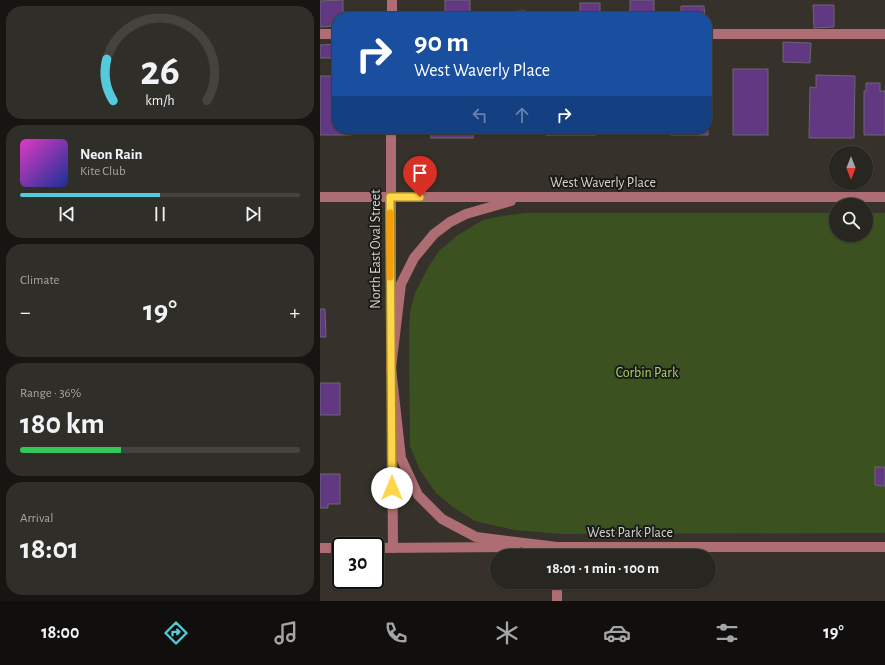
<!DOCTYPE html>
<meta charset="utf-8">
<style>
:root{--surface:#282620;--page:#302e29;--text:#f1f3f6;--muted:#a5a5a5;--line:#44433e;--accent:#54cadd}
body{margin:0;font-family:"Alegreya Sans",sans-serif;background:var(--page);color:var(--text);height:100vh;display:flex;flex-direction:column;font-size:15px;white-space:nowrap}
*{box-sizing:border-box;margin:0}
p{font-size:13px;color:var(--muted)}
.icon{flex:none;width:22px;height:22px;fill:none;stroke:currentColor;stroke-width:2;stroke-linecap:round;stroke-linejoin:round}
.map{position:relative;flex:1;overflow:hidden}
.details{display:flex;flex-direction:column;gap:6px;padding:6px;background:#161512;width:320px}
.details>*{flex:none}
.hud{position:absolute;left:12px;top:12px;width:380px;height:122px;border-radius:16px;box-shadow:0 1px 3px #0004,0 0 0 1px var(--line);background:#1a4fa0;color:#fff;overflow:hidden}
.needle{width:26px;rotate:180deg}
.buttons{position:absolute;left:509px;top:146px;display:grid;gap:8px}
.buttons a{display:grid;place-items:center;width:44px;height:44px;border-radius:50%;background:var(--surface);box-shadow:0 1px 3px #0004,0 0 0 1px var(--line);font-size:20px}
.speed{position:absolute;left:12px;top:537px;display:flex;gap:8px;font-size:20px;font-weight:700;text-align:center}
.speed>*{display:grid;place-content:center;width:52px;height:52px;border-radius:50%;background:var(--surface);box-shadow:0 1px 3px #0004,0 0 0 1px var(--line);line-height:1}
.speed .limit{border:2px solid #111;border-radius:6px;background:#fff;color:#111}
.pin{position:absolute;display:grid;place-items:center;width:34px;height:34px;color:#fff;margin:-41px -17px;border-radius:50% 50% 50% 0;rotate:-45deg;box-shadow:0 0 4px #0007}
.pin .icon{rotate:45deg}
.me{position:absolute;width:44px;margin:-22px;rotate:0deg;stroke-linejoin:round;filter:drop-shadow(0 0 3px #0008)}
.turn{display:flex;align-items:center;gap:14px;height:84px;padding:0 16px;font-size:18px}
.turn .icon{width:52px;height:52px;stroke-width:2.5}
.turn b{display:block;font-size:28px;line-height:34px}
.lanes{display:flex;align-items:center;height:38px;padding:0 16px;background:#0003;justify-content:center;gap:20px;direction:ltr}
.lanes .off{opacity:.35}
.big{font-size:30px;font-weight:600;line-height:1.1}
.details .tile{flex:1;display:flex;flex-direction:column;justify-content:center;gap:6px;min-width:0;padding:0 14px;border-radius:16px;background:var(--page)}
.details .dial{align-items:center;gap:0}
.dial svg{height:104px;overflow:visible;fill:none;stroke:var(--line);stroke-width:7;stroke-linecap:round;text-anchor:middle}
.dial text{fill:var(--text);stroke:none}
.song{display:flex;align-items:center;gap:12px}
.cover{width:48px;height:48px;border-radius:6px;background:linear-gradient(135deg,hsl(310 70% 55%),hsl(230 70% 35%))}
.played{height:4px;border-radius:2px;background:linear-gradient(90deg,var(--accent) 50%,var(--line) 50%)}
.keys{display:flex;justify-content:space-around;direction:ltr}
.heat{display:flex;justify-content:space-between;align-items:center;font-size:22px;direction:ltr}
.charge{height:6px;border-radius:3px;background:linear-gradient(90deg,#34c759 36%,var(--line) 0)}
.trip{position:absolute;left:170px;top:549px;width:226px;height:40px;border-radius:20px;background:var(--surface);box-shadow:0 1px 3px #0004,0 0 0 1px var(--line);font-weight:600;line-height:40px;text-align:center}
.tabs{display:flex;height:64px;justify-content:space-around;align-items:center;background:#100f0d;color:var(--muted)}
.tabs .icon{width:28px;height:28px}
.tabs .on{color:var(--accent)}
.tabs b{font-size:18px;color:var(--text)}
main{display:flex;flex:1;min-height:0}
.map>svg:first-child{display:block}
.green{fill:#3c5120}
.building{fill:#623883;stroke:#6a666e}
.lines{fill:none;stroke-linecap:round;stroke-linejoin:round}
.minor{stroke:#ae6d73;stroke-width:10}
.route-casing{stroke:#a68a30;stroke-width:10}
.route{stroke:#ffd54a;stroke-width:7}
.slow{stroke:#f59e0b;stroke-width:7}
.labels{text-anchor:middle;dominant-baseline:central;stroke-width:4;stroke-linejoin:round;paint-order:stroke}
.street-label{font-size:14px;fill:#d6d4cf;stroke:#1c1a17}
.park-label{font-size:14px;fill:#a6d864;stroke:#1c1a17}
</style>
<main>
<section class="details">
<div class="tile dial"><svg viewBox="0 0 100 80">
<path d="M14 69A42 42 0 1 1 86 69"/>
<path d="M14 69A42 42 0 0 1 9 37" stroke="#54cadd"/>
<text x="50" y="56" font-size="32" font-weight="700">26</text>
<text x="50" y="72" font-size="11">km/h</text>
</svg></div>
<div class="tile">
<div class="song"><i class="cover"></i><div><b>Neon Rain</b><p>Kite Club</p></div></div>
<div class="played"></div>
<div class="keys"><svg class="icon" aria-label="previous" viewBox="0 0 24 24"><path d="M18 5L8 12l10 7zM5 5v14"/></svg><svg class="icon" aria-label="pause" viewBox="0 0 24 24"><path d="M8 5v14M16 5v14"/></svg><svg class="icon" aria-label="next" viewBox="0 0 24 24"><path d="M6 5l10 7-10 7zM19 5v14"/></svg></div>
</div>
<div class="tile"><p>Climate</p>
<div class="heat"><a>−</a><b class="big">19°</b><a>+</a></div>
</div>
<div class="tile"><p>Range · 36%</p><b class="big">180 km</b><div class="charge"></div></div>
<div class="tile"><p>Arrival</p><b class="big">18:01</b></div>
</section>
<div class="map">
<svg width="565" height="601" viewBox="0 0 565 601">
<rect width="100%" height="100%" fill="#36322b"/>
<path class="green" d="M205 213H516V235H546V213H565V533L242 534 194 530 155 521 133 507 116 493 100 470 90 446 89 333 90 312 95 293 109 266 119 251 138 235 163 220 183 216Z"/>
<g class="building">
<path d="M23 0V17H17V26L0 27V1Z"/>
<rect x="125" y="0" width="25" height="17"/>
<rect x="310" y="0" width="24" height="17"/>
<rect x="260" y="3" width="20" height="14"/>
<path d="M493 5H514V27L494 28Z"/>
<path d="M361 6H384L385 17H361Z"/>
<path d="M205 11V17H183V12Z"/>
<rect x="237" y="14" width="20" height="3"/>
<path d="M463 42 491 43 490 63 463 62Z"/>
<path d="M17 44V58H0V45Z"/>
<rect x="413" y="69" width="35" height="66"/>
<path d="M496 75 535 76 534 138H489L490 87 496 88Z"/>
<path d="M0 76H17V129H31V135H0Z"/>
<path d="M546 83H560V91H565V135H544V91H546Z"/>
<path d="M387 91 388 135H351V129H387Z"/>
<rect x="111" y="129" width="42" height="9"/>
<rect x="166" y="129" width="37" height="4"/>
<rect x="226" y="129" width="49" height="6"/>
<rect x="300" y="129" width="40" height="5"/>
<path d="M0 309H5L6 337H0Z"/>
<rect x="0" y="383" width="20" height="32"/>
<path d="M555 467H565V486L555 485Z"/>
<path d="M0 474H20V504H8V508H0Z"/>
</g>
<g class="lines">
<g class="minor">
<path d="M72 17V0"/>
<path d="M0 34H17"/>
<path d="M387 34H565"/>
<path d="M71 129V327"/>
<path d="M0 197H565"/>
<path d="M191 201 146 214 130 222 114 234 94 258 81 284 71 368 81 458 98 495 122 519 156 537 237 547V556"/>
<path d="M72 421 73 548"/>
<path d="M231 547H565"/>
<path d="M0 548H21"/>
<path d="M55 548 195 547"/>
<path d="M237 601V582"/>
</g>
</g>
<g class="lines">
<g class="route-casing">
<path id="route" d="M72 488 70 197H100"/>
</g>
<use href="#route" class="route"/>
<path class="slow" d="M70 213V277"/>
</g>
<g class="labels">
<g class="street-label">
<text x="283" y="183">West Waverly Place</text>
<text transform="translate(56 249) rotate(-90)">North East Oval Street</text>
<text x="310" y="533">West Park Place</text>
</g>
<g class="park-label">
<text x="327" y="373">Corbin Park</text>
</g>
</g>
</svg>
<div class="buttons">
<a><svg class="needle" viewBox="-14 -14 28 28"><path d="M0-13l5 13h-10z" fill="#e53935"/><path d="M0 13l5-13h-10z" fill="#a5a5a5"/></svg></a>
<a><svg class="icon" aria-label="search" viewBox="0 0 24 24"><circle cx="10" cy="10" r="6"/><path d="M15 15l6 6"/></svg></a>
</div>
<div class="speed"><div class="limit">30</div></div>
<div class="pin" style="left:100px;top:197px;background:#d93025"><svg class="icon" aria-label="arrive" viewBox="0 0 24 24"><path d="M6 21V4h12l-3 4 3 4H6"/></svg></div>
<svg class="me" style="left:72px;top:488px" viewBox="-20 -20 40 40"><circle r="19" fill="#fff"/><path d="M0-13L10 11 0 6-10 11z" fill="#ffd54a"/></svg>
<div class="trip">18:01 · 1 min · 100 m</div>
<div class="hud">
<div class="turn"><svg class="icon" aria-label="right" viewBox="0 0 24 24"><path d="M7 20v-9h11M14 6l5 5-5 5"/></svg><div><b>90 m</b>West Waverly Place</div></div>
<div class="lanes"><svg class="icon off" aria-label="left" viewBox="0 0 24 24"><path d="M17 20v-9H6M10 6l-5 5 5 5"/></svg><svg class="icon off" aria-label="ahead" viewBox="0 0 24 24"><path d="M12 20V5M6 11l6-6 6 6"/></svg><svg class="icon" aria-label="right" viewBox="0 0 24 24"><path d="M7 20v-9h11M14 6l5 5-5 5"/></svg></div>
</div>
</div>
</main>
<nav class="tabs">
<b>18:00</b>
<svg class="icon on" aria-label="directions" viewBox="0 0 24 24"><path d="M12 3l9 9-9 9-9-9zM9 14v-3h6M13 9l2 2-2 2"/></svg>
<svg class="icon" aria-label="music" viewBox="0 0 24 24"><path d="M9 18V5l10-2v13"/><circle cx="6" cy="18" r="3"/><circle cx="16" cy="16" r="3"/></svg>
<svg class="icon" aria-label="phone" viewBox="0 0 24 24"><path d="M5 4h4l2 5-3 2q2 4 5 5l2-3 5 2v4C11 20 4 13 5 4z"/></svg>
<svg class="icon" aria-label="climate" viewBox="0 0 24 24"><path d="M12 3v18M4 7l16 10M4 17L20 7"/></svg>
<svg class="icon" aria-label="car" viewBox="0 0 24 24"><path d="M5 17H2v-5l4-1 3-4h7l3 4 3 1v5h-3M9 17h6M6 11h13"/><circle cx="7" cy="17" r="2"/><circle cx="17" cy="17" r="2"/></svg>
<svg class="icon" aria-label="filters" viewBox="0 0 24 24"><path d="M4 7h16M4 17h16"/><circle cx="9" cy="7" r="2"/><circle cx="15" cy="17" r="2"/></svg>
<b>19°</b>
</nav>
